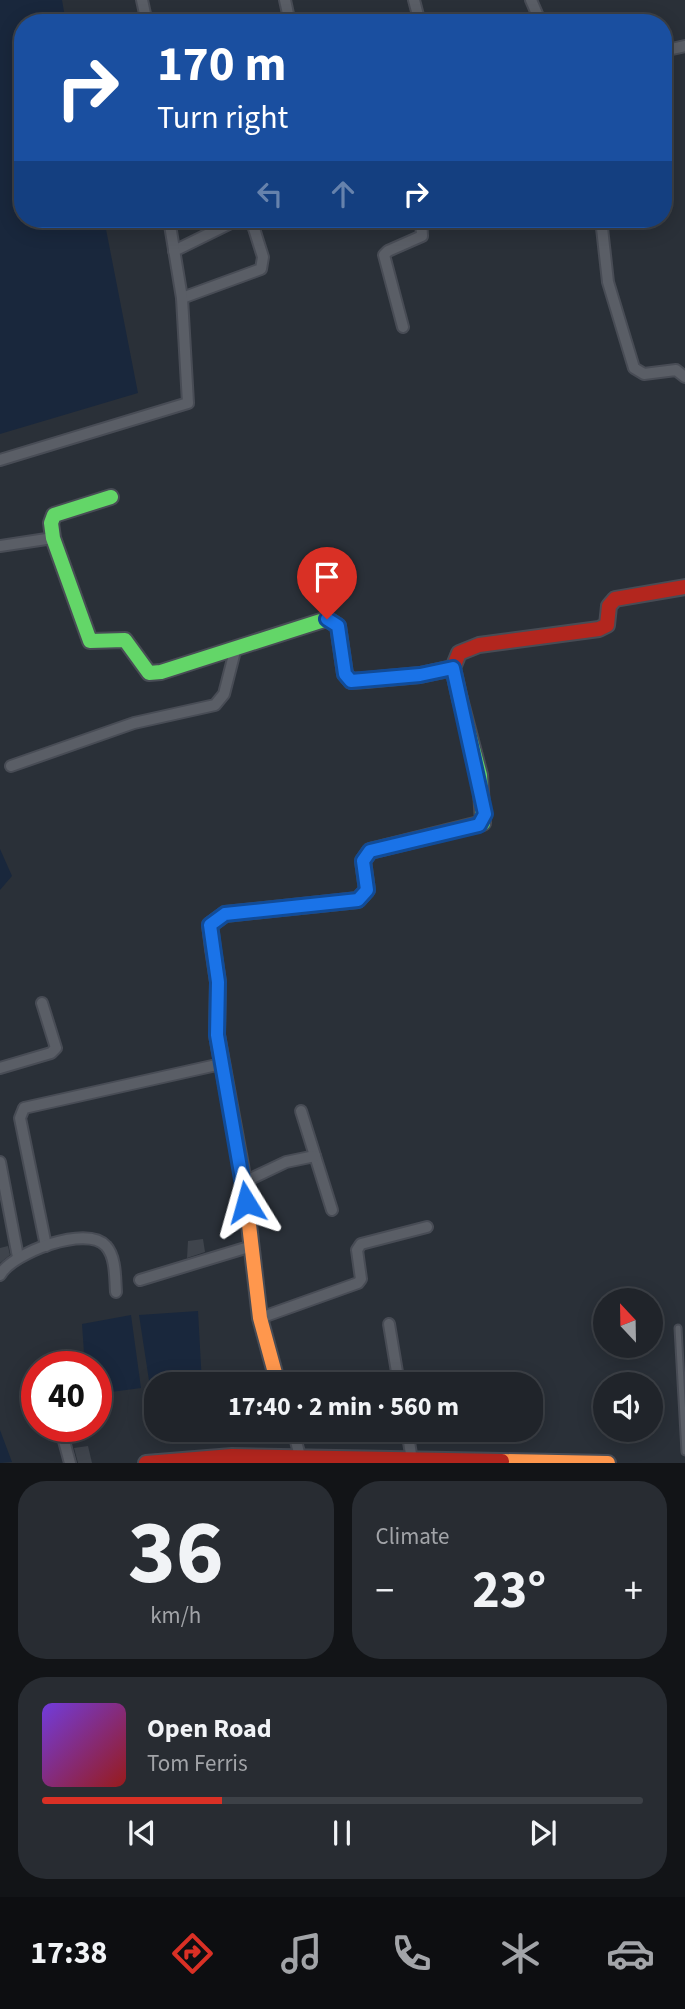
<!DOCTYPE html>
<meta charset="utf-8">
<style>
:root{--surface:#20242a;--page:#282c32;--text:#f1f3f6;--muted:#a2a4a8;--line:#3d4147;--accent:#d93025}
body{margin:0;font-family:"Source Sans 3",sans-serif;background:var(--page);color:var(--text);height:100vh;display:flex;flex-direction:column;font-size:26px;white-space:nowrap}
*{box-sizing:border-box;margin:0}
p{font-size:23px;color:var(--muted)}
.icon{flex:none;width:38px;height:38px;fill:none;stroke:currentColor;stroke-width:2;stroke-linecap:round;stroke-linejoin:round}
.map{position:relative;height:1463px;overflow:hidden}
.drawer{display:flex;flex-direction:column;gap:18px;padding:18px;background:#121417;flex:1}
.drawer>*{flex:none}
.guide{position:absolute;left:14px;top:14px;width:658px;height:214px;border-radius:28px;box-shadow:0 4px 18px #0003,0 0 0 2px var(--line);background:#1a4fa0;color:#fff;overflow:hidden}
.needle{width:46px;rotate:338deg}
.controls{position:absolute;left:593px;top:1288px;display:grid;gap:14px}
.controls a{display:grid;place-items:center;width:70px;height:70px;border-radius:50%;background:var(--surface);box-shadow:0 4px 18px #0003,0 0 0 2px var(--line);font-size:35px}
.speed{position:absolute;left:21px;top:1351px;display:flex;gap:14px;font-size:35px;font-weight:700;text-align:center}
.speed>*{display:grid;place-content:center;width:91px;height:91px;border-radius:50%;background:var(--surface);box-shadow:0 4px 18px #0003,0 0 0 2px var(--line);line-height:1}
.speed .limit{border:10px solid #d22;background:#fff;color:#111}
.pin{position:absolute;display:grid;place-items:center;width:60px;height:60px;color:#fff;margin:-72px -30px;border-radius:50% 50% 50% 0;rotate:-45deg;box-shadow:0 0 7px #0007}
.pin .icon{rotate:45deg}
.me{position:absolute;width:77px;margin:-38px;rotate:352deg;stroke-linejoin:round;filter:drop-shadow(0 0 5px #0008)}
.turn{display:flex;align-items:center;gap:24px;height:147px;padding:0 28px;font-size:32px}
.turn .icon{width:91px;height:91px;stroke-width:2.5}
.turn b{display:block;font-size:49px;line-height:60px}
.lanes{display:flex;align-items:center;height:66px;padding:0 28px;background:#0003;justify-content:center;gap:35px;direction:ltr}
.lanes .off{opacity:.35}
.big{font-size:52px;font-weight:700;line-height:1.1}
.drawer .tile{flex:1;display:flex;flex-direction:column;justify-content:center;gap:10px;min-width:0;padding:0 24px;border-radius:28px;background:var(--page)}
.drawer .dial{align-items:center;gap:0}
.dial b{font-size:91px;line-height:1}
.song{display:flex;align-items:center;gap:21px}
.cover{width:84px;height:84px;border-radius:10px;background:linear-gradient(135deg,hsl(260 70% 55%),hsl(0 70% 35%))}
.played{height:7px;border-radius:4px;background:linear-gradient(90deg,var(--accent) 30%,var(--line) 30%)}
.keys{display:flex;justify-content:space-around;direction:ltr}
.heat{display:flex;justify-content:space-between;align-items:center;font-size:38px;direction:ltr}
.drawer .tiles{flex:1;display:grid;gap:18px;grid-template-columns:1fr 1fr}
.tile:last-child{grid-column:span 2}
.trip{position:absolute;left:144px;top:1372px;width:399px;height:70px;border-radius:28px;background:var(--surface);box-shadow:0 4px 18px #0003,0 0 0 2px var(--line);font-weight:700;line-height:70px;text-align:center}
.tab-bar{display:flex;height:112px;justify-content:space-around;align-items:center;background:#0d0e11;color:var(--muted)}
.tab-bar .icon{width:49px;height:49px}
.tab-bar .current{color:var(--accent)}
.tab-bar b{font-size:32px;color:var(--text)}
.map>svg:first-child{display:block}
.water{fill:#19273c}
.building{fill:#3f444c}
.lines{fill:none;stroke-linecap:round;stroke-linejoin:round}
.lane-casing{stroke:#484c55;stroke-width:9}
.street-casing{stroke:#484c55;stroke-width:14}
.fast-casing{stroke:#484c55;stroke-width:18}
.slow-casing{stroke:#484c55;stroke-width:18}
.jam-casing{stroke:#484c55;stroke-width:18}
.lane{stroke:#5a5e66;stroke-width:5}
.street{stroke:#5a5e66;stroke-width:10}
.fast{stroke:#63d668;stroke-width:14}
.slow{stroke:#ff974d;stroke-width:14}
.jam{stroke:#b3261e;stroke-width:14}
.route-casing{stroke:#114b97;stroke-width:18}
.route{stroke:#1a73e8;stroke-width:12}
</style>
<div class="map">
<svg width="685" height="1463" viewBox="0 0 685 1463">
<rect width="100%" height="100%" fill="#2a3038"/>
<g class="water">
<path d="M0 0H62L66 23H23V219H104L138 393 0 434Z"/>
<path d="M0 849 12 876 0 890Z"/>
<path d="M198 1311 202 1384 150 1387 139 1315Z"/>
<path d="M131 1315 141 1388 96 1394V1367H85L82 1324Z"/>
<path d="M0 1430 12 1462 0 1463Z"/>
</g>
<g class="building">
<path d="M203 1239 205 1252 187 1258 188 1241Z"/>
<path d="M8 1246 10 1255 0 1263V1248Z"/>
<path d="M88 1446 92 1463H78L74 1448Z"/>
</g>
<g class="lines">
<g class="lane-casing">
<path id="lane" d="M678 1328 685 1452"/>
</g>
<g class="street-casing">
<g id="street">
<path d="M142 0 147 23"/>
<path d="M285 0 290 23"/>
<path d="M414 0 420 23"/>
<path d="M531 0 541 23"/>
<path d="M663 51 685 46"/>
<path d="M601 219 608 282 634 368 644 374 676 370 685 377"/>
<path d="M174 251 239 219"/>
<path d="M182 298 261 269 263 257 251 219"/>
<path d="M403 327 384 255 388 251 422 236 421 219"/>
<path d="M0 460 188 403 182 298 169 219"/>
<path d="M0 546 53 538"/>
<path d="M11 766 134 723 215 705 224 694 236 647"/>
<path d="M0 1068 51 1053 56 1048 42 1003"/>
<path d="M301 1111 332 1210"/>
<path d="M0 1162 18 1257"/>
<path d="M244 1182 286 1162 315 1156"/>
<path d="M46 1246 20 1118 24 1108 221 1064"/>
<path d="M0 1275C12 1253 87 1224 106 1246 116 1257 115 1278 116 1292"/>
<path d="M140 1280 252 1246"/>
<path d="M260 1318 358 1283 361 1279 357 1250 361 1244 427 1227"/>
<path d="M389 1324 399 1384"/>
<path d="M60 1426 70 1463"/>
<path d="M293 1430 301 1460"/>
<path d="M407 1430 412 1460"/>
</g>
</g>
<g class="fast-casing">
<g id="fast">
<path d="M111 497 54 515 51 523 53 538 90 641 125 640 149 673 161 672 327 619 338 626 345 674 351 681 366 680"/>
<path d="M213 949 210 925 225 914 358 900 367 890 363 861 370 851 483 823 480 775 460 699"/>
</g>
</g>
<g class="slow-casing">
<g id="slow">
<path d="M366 680 420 675 453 668"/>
<path d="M213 949 218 982 217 1035 244 1182 260 1318 278 1384"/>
<path d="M502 1461 608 1463"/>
</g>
</g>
<g class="jam-casing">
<g id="jam">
<path d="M460 699 453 668 459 653 479 645 599 629 607 625 609 606 615 599 685 587"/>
<path d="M146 1463 232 1456 502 1461"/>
</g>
</g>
<use href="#lane" class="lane"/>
<use href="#street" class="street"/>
<use href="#fast" class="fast"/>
<use href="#slow" class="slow"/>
<use href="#jam" class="jam"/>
</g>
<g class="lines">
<g class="route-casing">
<path id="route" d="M246 1202 217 1035 218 982 210 925 225 914 358 900 367 890 363 861 370 851 479 825 485 814 453 668 420 675 351 681 345 674 338 626 327 619"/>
</g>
<use href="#route" class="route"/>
</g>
</svg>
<div class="controls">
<a><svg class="needle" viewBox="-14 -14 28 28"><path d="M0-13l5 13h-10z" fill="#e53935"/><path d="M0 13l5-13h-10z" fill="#a2a4a8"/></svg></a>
<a><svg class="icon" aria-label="sound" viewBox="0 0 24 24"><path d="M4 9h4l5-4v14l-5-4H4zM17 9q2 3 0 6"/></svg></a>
</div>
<div class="speed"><div class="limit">40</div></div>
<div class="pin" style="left:327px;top:619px;background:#d93025"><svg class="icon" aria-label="arrive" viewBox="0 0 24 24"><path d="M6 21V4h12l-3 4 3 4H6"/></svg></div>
<svg class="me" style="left:246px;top:1202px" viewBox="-20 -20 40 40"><path d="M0-17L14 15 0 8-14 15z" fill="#1a73e8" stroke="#fff" stroke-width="4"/></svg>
<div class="trip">17:40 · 2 min · 560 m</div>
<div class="guide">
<div class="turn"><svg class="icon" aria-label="right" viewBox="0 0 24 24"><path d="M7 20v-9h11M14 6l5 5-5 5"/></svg><div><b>170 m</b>Turn right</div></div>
<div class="lanes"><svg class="icon off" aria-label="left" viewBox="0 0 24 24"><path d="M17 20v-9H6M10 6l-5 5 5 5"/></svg><svg class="icon off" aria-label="ahead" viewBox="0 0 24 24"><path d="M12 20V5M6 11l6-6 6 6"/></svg><svg class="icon" aria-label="right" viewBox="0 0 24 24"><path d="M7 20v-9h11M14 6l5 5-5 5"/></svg></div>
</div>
</div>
<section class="drawer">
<div class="tiles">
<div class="tile dial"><b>36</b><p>km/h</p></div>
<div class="tile"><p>Climate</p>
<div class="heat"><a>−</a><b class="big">23°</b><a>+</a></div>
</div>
<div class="tile">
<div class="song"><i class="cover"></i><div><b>Open Road</b><p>Tom Ferris</p></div></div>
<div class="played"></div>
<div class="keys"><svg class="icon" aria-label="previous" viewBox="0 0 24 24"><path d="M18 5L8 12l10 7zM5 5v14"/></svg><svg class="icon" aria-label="pause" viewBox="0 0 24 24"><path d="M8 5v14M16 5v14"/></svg><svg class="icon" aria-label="next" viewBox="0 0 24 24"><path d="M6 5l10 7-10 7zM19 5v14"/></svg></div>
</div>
</div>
</section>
<nav class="tab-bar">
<b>17:38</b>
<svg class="icon current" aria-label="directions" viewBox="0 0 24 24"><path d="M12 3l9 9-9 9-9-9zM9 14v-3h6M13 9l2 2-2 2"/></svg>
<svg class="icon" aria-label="music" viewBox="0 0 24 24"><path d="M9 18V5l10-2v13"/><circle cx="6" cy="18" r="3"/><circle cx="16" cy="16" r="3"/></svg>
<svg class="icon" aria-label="phone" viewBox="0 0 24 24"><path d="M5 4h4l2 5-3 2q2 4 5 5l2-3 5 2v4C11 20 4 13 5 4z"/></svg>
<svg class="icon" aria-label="climate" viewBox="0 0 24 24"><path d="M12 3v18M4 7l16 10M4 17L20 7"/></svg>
<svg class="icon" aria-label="car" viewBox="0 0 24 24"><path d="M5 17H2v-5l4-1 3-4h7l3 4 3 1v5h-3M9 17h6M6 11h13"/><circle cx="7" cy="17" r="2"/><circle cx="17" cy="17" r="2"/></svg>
</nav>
